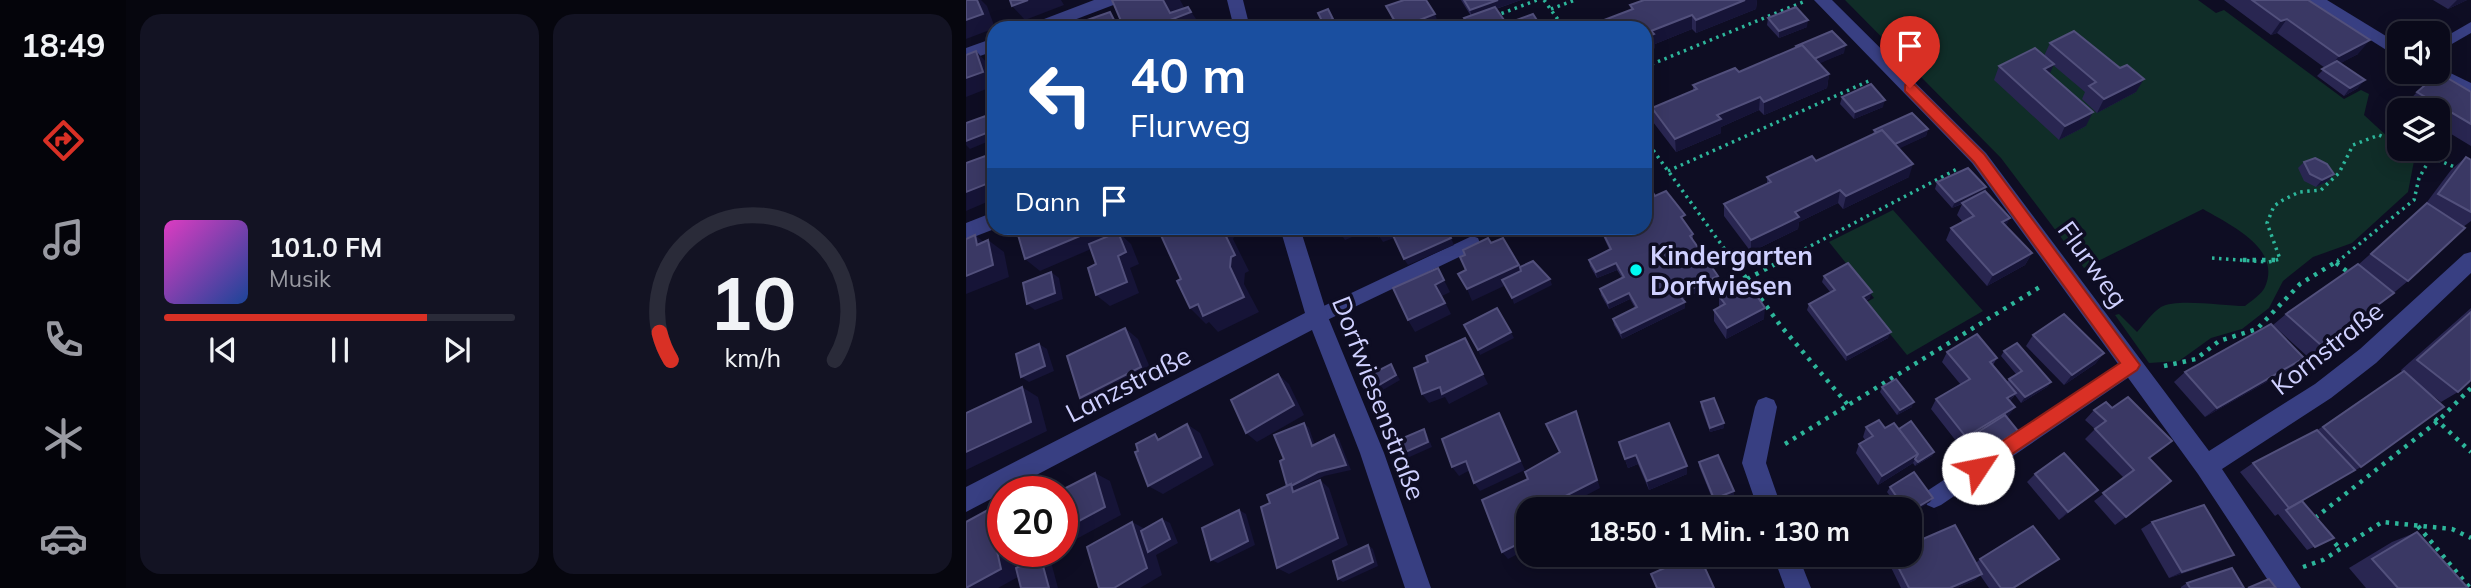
<!DOCTYPE html>
<html lang="de">
<meta charset="utf-8">
<style>
:root{--surface:#0a0a1a;--page:#131323;--text:#f1f3f6;--muted:#999aa2;--line:#2a2b39;--accent:#d93025}
body{margin:0;font-family:Mulish,sans-serif;background:var(--page);color:var(--text);height:100vh;display:flex;flex-direction:column;font-size:26px;white-space:nowrap}
*{box-sizing:border-box;margin:0}
p{font-size:23px;color:var(--muted)}
.icon{flex:none;width:38px;height:38px;fill:none;stroke:currentColor;stroke-width:2;stroke-linecap:round;stroke-linejoin:round}
.map{position:relative;flex:1;overflow:hidden}
.drawer{display:flex;flex-direction:column;gap:14px;padding:14px;background:#06060e;width:840px}
.drawer>*{flex:none}
.hud{position:absolute;left:21px;top:21px;width:665px;height:214px;border-radius:21px;box-shadow:0 4px 18px #0003,0 0 0 2px var(--line);background:#1a4fa0;color:#fff;overflow:hidden}
.controls{position:absolute;left:1421px;top:21px;display:grid;gap:14px}
.controls a{display:grid;place-items:center;width:63px;height:63px;border-radius:14px;background:var(--surface);box-shadow:0 4px 18px #0003,0 0 0 2px var(--line);font-size:35px}
.speed{position:absolute;left:21px;top:476px;display:flex;gap:14px;font-size:35px;font-weight:700;text-align:center}
.speed>*{display:grid;place-content:center;width:91px;height:91px;border-radius:50%;background:var(--surface);box-shadow:0 4px 18px #0003,0 0 0 2px var(--line);line-height:1}
.speed .limit{border:10px solid #d22;background:#fff;color:#111}
.pin{position:absolute;display:grid;place-items:center;width:60px;height:60px;color:#fff;margin:-72px -30px;border-radius:50% 50% 50% 0;rotate:-45deg;box-shadow:0 0 7px #0007}
.pin .icon{rotate:45deg}
.me{position:absolute;width:77px;margin:-38px;rotate:56deg;stroke-linejoin:round;filter:drop-shadow(0 0 5px #0008)}
.turn{display:flex;align-items:center;gap:24px;height:147px;padding:0 28px;font-size:32px}
.turn .icon{width:91px;height:91px;stroke-width:2.5}
.turn b{display:block;font-size:49px;line-height:60px}
.then{display:flex;align-items:center;height:66px;padding:0 28px;background:#0003;gap:14px;font-size:26px}
.drawer .tile{flex:1;display:flex;flex-direction:column;justify-content:center;gap:10px;min-width:0;padding:0 24px;border-radius:21px;background:var(--page)}
.drawer .dial{align-items:center;gap:0}
.dial svg{height:182px;overflow:visible;fill:none;stroke:var(--line);stroke-width:7;stroke-linecap:round;text-anchor:middle}
.dial text{fill:var(--text);stroke:none}
.song{display:flex;align-items:center;gap:21px}
.cover{width:84px;height:84px;border-radius:10px;background:linear-gradient(135deg,hsl(310 70% 55%),hsl(220 70% 35%))}
.played{height:7px;border-radius:4px;background:linear-gradient(90deg,var(--accent) 75%,var(--line) 75%)}
.keys{display:flex;justify-content:space-around;direction:ltr}
.drawer .tiles{flex:1;display:grid;gap:14px;grid-template-columns:repeat(2,1fr)}
.trip{position:absolute;left:550px;top:497px;width:406px;height:70px;border-radius:21px;background:var(--surface);box-shadow:0 4px 18px #0003,0 0 0 2px var(--line);font-weight:700;line-height:70px;text-align:center}
main{display:flex;flex:1;min-height:0}
.tabs{display:flex;flex-direction:column;width:126px;justify-content:space-around;align-items:center;background:#04040a;color:var(--muted)}
.tabs .icon{width:49px;height:49px}
.tabs .active{color:var(--accent)}
.tabs b{font-size:32px;color:var(--text)}
.map>svg:first-child{display:block}
.green{fill:#102d28}
.lines{fill:none;stroke-linecap:round;stroke-linejoin:round}
.path-far1{stroke:#2db69b;stroke-width:3.5;stroke-dasharray:2.5 4.5;stroke-linecap:butt}
.path{stroke:#2db69b;stroke-width:4.5;stroke-dasharray:3.5 6;stroke-linecap:butt}
.lane{fill:#383f82;fill-rule:evenodd}
.street{fill:#383f82;fill-rule:evenodd}
.wall{fill:#292651}
.shaded-wall{fill:#161437}
.building{fill:#3a3864;stroke:#52507c;stroke-width:2}
.route{fill:#d93025;stroke:#8d1f18;stroke-width:2}
.poi-dot{fill:#00faf2;stroke:#0e0d23;stroke-width:2.5}
.labels{text-anchor:middle;dominant-baseline:central;stroke-width:7;stroke-linejoin:round;paint-order:stroke}
.poi-label{font-size:26px;font-weight:bold;fill:#cfd0ff;stroke:#0e0d23;text-anchor:start}
.street-label{font-size:26px;fill:#cfd0ff;stroke:#0e0d23}
</style>
<main>
<nav class="tabs">
<b>18:49</b>
<svg class="icon active" aria-label="directions" viewBox="0 0 24 24"><path d="M12 3l9 9-9 9-9-9zM9 14v-3h6M13 9l2 2-2 2"/></svg>
<svg class="icon" aria-label="music" viewBox="0 0 24 24"><path d="M9 18V5l10-2v13"/><circle cx="6" cy="18" r="3"/><circle cx="16" cy="16" r="3"/></svg>
<svg class="icon" aria-label="phone" viewBox="0 0 24 24"><path d="M5 4h4l2 5-3 2q2 4 5 5l2-3 5 2v4C11 20 4 13 5 4z"/></svg>
<svg class="icon" aria-label="climate" viewBox="0 0 24 24"><path d="M12 3v18M4 7l16 10M4 17L20 7"/></svg>
<svg class="icon" aria-label="car" viewBox="0 0 24 24"><path d="M5 17H2v-5l4-1 3-4h7l3 4 3 1v5h-3M9 17h6M6 11h13"/><circle cx="7" cy="17" r="2"/><circle cx="17" cy="17" r="2"/></svg>
</nav>
<section class="drawer">
<div class="tiles">
<div class="tile">
<div class="song"><i class="cover"></i><div><b>101.0 FM</b><p>Musik</p></div></div>
<div class="played"></div>
<div class="keys"><svg class="icon" aria-label="previous" viewBox="0 0 24 24"><path d="M18 5L8 12l10 7zM5 5v14"/></svg><svg class="icon" aria-label="pause" viewBox="0 0 24 24"><path d="M8 5v14M16 5v14"/></svg><svg class="icon" aria-label="next" viewBox="0 0 24 24"><path d="M6 5l10 7-10 7zM19 5v14"/></svg></div>
</div>
<div class="tile dial"><svg viewBox="0 0 100 80">
<path d="M14 69A42 42 0 1 1 86 69"/>
<path d="M14 69A42 42 0 0 1 9 57" stroke="#d93025"/>
<text x="50" y="56" font-size="32" font-weight="700">10</text>
<text x="50" y="72" font-size="11">km/h</text>
</svg></div>
</div>
</section>
<div class="map">
<svg width="1505" height="588" viewBox="0 0 1505 588">
<rect width="100%" height="100%" fill="#0e0d23"/>
<g class="green">
<path d="M879 0H1232L1250 13 1258 10 1378 99 1395 90 1403 94 1398 115 1448 161 1442 192 1386 243 1347 257 1317 281 1303 308 1276 329 1245 338 1213 361 1183 363 1149 315 1153 314 1171 332C1178 324 1186 313 1195 307 1210 298 1259 306 1279 306 1285 301 1296 294 1299 287 1316 248 1264 225 1237 209L1118 268 1035 158Z"/>
<path d="M927 210 1017 311 941 355 899 303 908 298 863 242Z"/>
</g>
<g class="lines">
<g class="path-far1">
<path d="M578 0 598 28"/>
<path d="M585 9 609 0"/>
<path d="M529 16 571 0"/>
<path d="M679 67 837 2"/>
<path d="M679 139 768 262"/>
<path d="M1446 149 1491 168"/>
<path d="M702 171 905 80"/>
<path d="M1246 258 1302 262"/>
<path d="M814 262 991 169"/>
<path d="M1303 262 1314 259 1301 223 1308 206 1317 200 1333 192 1355 190 1373 173 1387 145 1413 135 1433 144"/>
<path d="M1371 262 1448 200 1453 178 1465 157"/>
</g>
<g class="path">
<path d="M767 260 814 325 883 406"/>
<path d="M1277 260H1310"/>
<path d="M1370 263 1386 275"/>
<path d="M781 279 817 260"/>
<path d="M1198 366 1230 359 1253 341 1291 329 1334 284 1373 260"/>
<path d="M1462 412 1505 452"/>
<path d="M819 444 1077 285"/>
<path d="M1349 518 1472 421 1505 388"/>
<path d="M1452 526 1504 588"/>
<path d="M1363 536 1374 549"/>
<path d="M1337 567 1357 560 1416 522 1486 529 1505 538"/>
</g>
<g class="lane">
<path d="M1505 22V33L1472 52V41Z"/>
<path d="M506 236 512 238 514 243 512 248 357 322 351 325 345 322 342 317 345 312Z"/>
<path d="M1165 357 1172 359 1174 365 1172 371 975 505 968 508 961 505 958 498 961 491Z"/>
</g>
<g class="street">
<path d="M128 0H152L150 4 87 28H63L65 24Z"/>
<path d="M261 0H277L284 28H268Z"/>
<path d="M848 0H866L1020 153 1243 451 1349 384 1394 349 1498 254 1505 252V273L1410 363 1365 398 1256 469 1335 588H1307L1232 474 1006 163Z"/>
<path d="M1341 0H1361L1433 44V58Z"/>
<path d="M28 38V51L0 61V48Z"/>
<path d="M1472 67 1505 83V97L1463 76 1460 72H1472Z"/>
<path d="M28 212V228H31L0 240V223Z"/>
<path d="M314 228H334L362 317 418 453 465 588H439L394 453 346 330 0 512V487L339 313Z"/>
<path d="M800 397 808 400 811 407 800 463 816 509H792L776 463 789 407 792 400Z"/>
<path d="M807 555H832L845 588H819Z"/>
</g>
</g>
<g class="wall">
<path d="M495 0H555L530 9 538 20 540 28H496L501 26 498 18 505 16Z"/>
<path d="M678 0H791L790 9 730 33 726 29 689 44V48L679 52V28H625V25L665 10 664 5Z"/>
<path d="M1258 0H1342L1392 54 1374 63 1392 88 1378 96 1351 76 1359 68 1311 33 1305 35Z"/>
<path d="M1467 0H1501L1482 9Z"/>
<path d="M420 6 474 28H430Z"/>
<path d="M802 18 841 27 813 38 801 25Z"/>
<path d="M1084 43 1170 92 1131 113 1116 99 1119 92 1087 65 1083 74 1120 126 1093 140 1028 80 1033 66 1078 56Z"/>
<path d="M830 46 878 53 853 63 863 74 861 88 798 115 793 110 755 127V133L710 152 687 122 686 108 727 91V85L773 72 830 48Z"/>
<path d="M1451 92H1505V146L1472 126V110H1446L1438 106Z"/>
<path d="M876 97 917 107 888 119 874 104Z"/>
<path d="M962 129 960 136 933 148 943 177 877 209 872 203 833 222 832 229 785 252 758 216V204L801 184V177L850 161 907 134 908 130Z"/>
<path d="M1500 157 1505 160V221L1497 227 1442 281 1413 305 1342 357 1307 325 1320 314 1392 265 1458 206 1485 170Z"/>
<path d="M1338 162 1368 174 1362 181 1350 187 1338 181 1332 168Z"/>
<path d="M971 182 1020 187 1019 191 1040 226 1066 253 1059 265 1021 286 980 240 985 228 997 222 991 215 996 204 986 208 969 189Z"/>
<path d="M689 196 719 222 727 234V240L752 282 717 299 719 302V308L656 339 648 325 647 319 669 308 664 299 643 309 635 295 634 289 656 278 651 270 631 278 624 266 623 260 643 249 638 238 636 231 679 228Z"/>
<path d="M858 276 904 298 900 301 922 338 880 361 841 310 843 304 865 293 856 282Z"/>
<path d="M753 296 798 319 760 339 748 321V310L753 307Z"/>
<path d="M1505 308V380L1492 392 1475 402 1454 386 1395 467 1336 501 1368 538 1341 550 1312 514 1309 516 1274 472 1287 463 1347 433 1436 372 1435 370Z"/>
<path d="M1067 335 1138 353 1129 364 1098 385 1060 346Z"/>
<path d="M1038 351 1085 382 1081 387 1055 403 1049 395 1044 401 1041 417 1052 431 1048 436 1019 454 1006 439 994 446 965 409 970 399 995 385 976 362 981 352 1031 358 1027 365 1041 382 1043 379 1050 374 1035 356Z"/>
<path d="M1338 358 1325 368 1239 417 1208 382 1219 372Z"/>
<path d="M916 387 946 407 931 415 914 392Z"/>
<path d="M735 402 758 423V428L744 432 735 407Z"/>
<path d="M1128 410 1184 459 1160 517 1149 525 1128 501 1158 478 1119 439 1129 429 1119 420Z"/>
<path d="M900 427 933 429 968 452 966 456 949 466 947 463 912 485 890 453 893 444 900 441 897 437Z"/>
<path d="M653 442 721 474 683 490 672 464 662 468Z"/>
<path d="M733 462 768 491V495L748 503 733 466Z"/>
<path d="M1069 474 1122 498 1093 520 1061 482Z"/>
<path d="M924 487 964 502 943 509H934L921 492Z"/>
<path d="M1186 522 1268 555 1254 561 1203 578 1175 529Z"/>
<path d="M1451 532 1502 588H1400L1383 568 1426 542Z"/>
<path d="M924 555H943L1010 563 1014 559H1093L1049 588H1023L1014 575 1009 580 991 588H935L921 559Z"/>
<path d="M1221 583 1278 588H1215V587Z"/>
</g>
<g class="shaded-wall">
<path d="M11 0H15L21 6 29 28 0 39V20Z"/>
<path d="M62 0H95L98 5 59 20 46 6Z"/>
<path d="M197 0H214L219 9 222 7 236 28H202L199 22 204 13Z"/>
<path d="M532 0H555L506 17 504 10Z"/>
<path d="M779 0H791L790 9 730 33V20Z"/>
<path d="M1491 0H1501L1482 9Z"/>
<path d="M144 12 149 19 154 28H138Z"/>
<path d="M469 14 474 28H433Z"/>
<path d="M726 15V29L689 44V48L679 52V38L685 31Z"/>
<path d="M367 19 370 26 366 28H360L357 23Z"/>
<path d="M1321 19 1311 33 1305 35 1315 21Z"/>
<path d="M538 20 540 28H529L528 24Z"/>
<path d="M842 20 841 27 813 38V31Z"/>
<path d="M1404 40 1392 54 1362 70 1373 56Z"/>
<path d="M880 45 878 53 843 68 844 61Z"/>
<path d="M10 51 23 65 28 77V86L0 97V78Z"/>
<path d="M1088 64 1082 78 1078 69Z"/>
<path d="M863 74 861 88 798 115V102Z"/>
<path d="M1178 79 1170 92 1131 113 1138 99Z"/>
<path d="M1399 80 1392 88 1378 96 1384 88Z"/>
<path d="M794 97 793 110 755 127V133L710 152 709 139 751 115Z"/>
<path d="M919 100 917 107 888 119 889 112Z"/>
<path d="M1127 112 1120 126 1093 140 1099 126Z"/>
<path d="M962 129 960 136 922 154 924 147Z"/>
<path d="M28 130V139L4 149 0 145V141Z"/>
<path d="M22 155 28 160V177Z"/>
<path d="M947 164 943 177 877 209 880 196Z"/>
<path d="M1368 174 1362 181 1350 187 1356 180Z"/>
<path d="M28 181V199L0 211V192Z"/>
<path d="M1020 187 1017 194 986 208 989 202Z"/>
<path d="M874 190 872 203 833 222 832 229 785 252V240L829 212Z"/>
<path d="M1044 218 1038 230 1036 222Z"/>
<path d="M133 228H142L146 240 74 271 59 259Z"/>
<path d="M256 228H284L269 235 267 239 283 271 279 273 278 284 293 312 252 332 243 322 240 324 224 308 264 267Z"/>
<path d="M390 228H405V229L379 240 375 234Z"/>
<path d="M425 231 428 238 417 242 413 236Z"/>
<path d="M152 232 165 244 173 264 164 268 173 293 144 306 130 295 152 256Z"/>
<path d="M9 235 23 246 22 240 38 252 43 277 0 294V276L11 245Z"/>
<path d="M485 238 488 245 442 265 438 259Z"/>
<path d="M1066 253 1059 265 1021 286 1027 275Z"/>
<path d="M650 263 651 270 631 278 630 272Z"/>
<path d="M553 265 557 277 536 280 538 286 506 301 501 289Z"/>
<path d="M85 272 93 278 97 299 69 310 61 304Z"/>
<path d="M752 276V282L714 301 713 295Z"/>
<path d="M584 279 586 285 548 304 546 298Z"/>
<path d="M478 280 484 292 476 296 485 314 449 332 442 320 469 285Z"/>
<path d="M906 292 904 298 895 303 897 297Z"/>
<path d="M663 293 664 299 643 309 642 303Z"/>
<path d="M719 302V308L656 339 655 333Z"/>
<path d="M799 308 798 319 760 339 761 328Z"/>
<path d="M159 328 172 339 188 377 130 407 114 398Z"/>
<path d="M545 332 548 338 514 355 512 350Z"/>
<path d="M925 332 922 338 880 361 881 355Z"/>
<path d="M499 338 522 384 483 404 479 397 463 403 456 394Z"/>
<path d="M73 344 81 349 88 371 63 382 55 377Z"/>
<path d="M1138 353 1129 364 1098 385 1106 375Z"/>
<path d="M1338 358 1325 368 1239 417 1251 408Z"/>
<path d="M425 364 434 380 410 394 406 389Z"/>
<path d="M312 374 323 384 338 415 291 442 280 433Z"/>
<path d="M1085 382 1081 387 1055 403 1059 397Z"/>
<path d="M56 387 72 397 81 431 0 470V452Z"/>
<path d="M1050 393 1043 402 1041 398Z"/>
<path d="M948 402 946 407 931 415 934 410Z"/>
<path d="M1049 407 1042 417 1011 436 1009 434 1006 439 994 446 1000 437Z"/>
<path d="M533 413 559 470 514 491 508 483Z"/>
<path d="M613 421 634 488 594 509H574Z"/>
<path d="M338 423 343 428 351 451 346 446Z"/>
<path d="M758 423V428L744 432V428Z"/>
<path d="M221 424 234 433 248 465 197 494 182 486Z"/>
<path d="M458 429 461 434 466 447 439 459 435 454Z"/>
<path d="M1052 431 1048 436 1019 454 1022 450Z"/>
<path d="M368 435 373 439 385 470 358 476 332 489 336 492H327L322 487Z"/>
<path d="M968 452 966 456 949 466 952 462Z"/>
<path d="M952 454 947 463 912 485 916 476Z"/>
<path d="M670 455 672 464 662 468 659 459Z"/>
<path d="M500 461 506 469 493 476 486 467Z"/>
<path d="M721 466V474L683 490 681 481Z"/>
<path d="M129 473 144 481 155 515 101 544 96 542V530Z"/>
<path d="M354 480 363 488 382 545 323 574 311 568Z"/>
<path d="M1132 490 1122 498 1093 520 1102 512Z"/>
<path d="M768 491V495L748 503V499Z"/>
<path d="M967 498 964 502 943 515V512Z"/>
<path d="M31 505 37 507V525Z"/>
<path d="M273 510 280 514 289 545 252 563 245 560Z"/>
<path d="M196 519 204 523 212 543 190 555 196 575 174 588H148L166 522 181 530Z"/>
<path d="M562 539V549L542 559 536 552Z"/>
<path d="M402 545 407 549 412 566 377 582 372 579Z"/>
<path d="M37 548V551H60V552L50 558 54 576 32 588H1L31 551Z"/>
<path d="M74 555 84 558 92 588H83Z"/>
<path d="M1268 555 1254 561 1203 578 1216 572Z"/>
<path d="M1016 574 1009 580 991 588H984Z"/>
</g>
<g class="building">
<path d="M0 0H11L17 14 0 20Z"/>
<path d="M44 0H62L46 6Z"/>
<path d="M146 0H197L204 13 222 7 225 12 199 22 202 28 199 25 192 28H158Z"/>
<path d="M438 0H460L469 14 433 28 420 6Z"/>
<path d="M498 0H532L504 10Z"/>
<path d="M678 0H779L730 20 726 15 685 31 688 34 679 38V28H627L625 25 667 9 664 5Z"/>
<path d="M1286 0H1342L1404 40 1373 56 1321 19 1315 21Z"/>
<path d="M529 7 538 20 528 24 531 28H496L503 25 498 18Z"/>
<path d="M830 7 842 20 813 31 802 18Z"/>
<path d="M362 9 367 19 357 23 352 13Z"/>
<path d="M144 12 150 24 138 28H111L110 24Z"/>
<path d="M567 14 576 28H549L545 22Z"/>
<path d="M87 22 90 28H71Z"/>
<path d="M866 31 880 45 848 59 836 45 831 47 830 46Z"/>
<path d="M1108 31 1154 68 1161 65 1178 79 1138 99 1123 86 1130 82 1084 43Z"/>
<path d="M836 45 863 74 798 102 794 97 751 115 755 119 709 139 686 108 731 89 727 85 769 68 773 72Z"/>
<path d="M1069 48 1088 64 1078 69 1127 112 1099 126 1033 66Z"/>
<path d="M10 51 17 72 0 78V55Z"/>
<path d="M1371 61 1399 80 1384 88 1356 69Z"/>
<path d="M1473 73 1505 92V124L1451 92Z"/>
<path d="M905 84 919 100 889 112 876 97Z"/>
<path d="M28 113V130L0 141V123Z"/>
<path d="M946 113 962 129 929 144 916 130 911 133 908 130Z"/>
<path d="M916 130 947 164 880 196 874 190 829 212 833 217 785 240 758 204 805 182 801 177 846 156 850 161Z"/>
<path d="M22 155 28 181 0 192V163Z"/>
<path d="M1500 157 1505 160V212L1472 194Z"/>
<path d="M1349 158 1361 164 1368 174 1356 180 1344 174 1338 162Z"/>
<path d="M1002 168 1020 187 989 202 971 182Z"/>
<path d="M679 180 689 196 700 191 719 215 715 217 727 234 724 236 752 276 713 295 719 302 655 333 647 319 671 307 663 293 642 303 634 289 658 277 650 263 630 272 623 260 645 249 636 231 645 228H679Z"/>
<path d="M1019 191 1044 218 1036 222 1066 253 1027 275 985 228 1008 216 996 203Z"/>
<path d="M1461 203 1499 228 1442 281 1405 254Z"/>
<path d="M50 228H133L59 259Z"/>
<path d="M200 228H256L269 255 265 257 264 267 278 297 237 316 232 304 224 308 211 281 215 279 193 231Z"/>
<path d="M372 228H390L375 234Z"/>
<path d="M409 228H479L485 238 438 259 425 231 413 236Z"/>
<path d="M152 232 160 252 152 256 161 282 130 295 122 268 130 264 123 244Z"/>
<path d="M9 235 11 245 22 240 27 265 0 276V239Z"/>
<path d="M522 238 525 243 537 238 553 265 501 289 492 274 500 270 494 257 499 255 497 250Z"/>
<path d="M567 261 584 279 546 298 536 280 555 271 554 267Z"/>
<path d="M882 263 906 292 897 297 925 332 881 355 843 304 869 290 858 276Z"/>
<path d="M1392 264 1428 293 1356 346 1320 314Z"/>
<path d="M472 268 478 280 469 285 479 303 442 320 427 288Z"/>
<path d="M85 272 89 293 61 304 57 283Z"/>
<path d="M777 284 783 292 787 290 799 308 761 328 748 310 759 304 753 296Z"/>
<path d="M531 308 545 332 512 350 498 325Z"/>
<path d="M1505 312V380L1492 392 1451 360Z"/>
<path d="M1098 314 1138 353 1106 375 1067 335Z"/>
<path d="M1305 324 1338 358 1251 408 1219 372Z"/>
<path d="M159 328 175 367 114 398 101 356Z"/>
<path d="M1011 334 1031 358 1024 362 1050 393 1041 398 1049 407 1000 437 970 399 1004 379 981 352Z"/>
<path d="M499 338 517 374 476 394 474 387 456 394 448 368 462 362 460 356Z"/>
<path d="M1051 343 1085 382 1059 397 1043 379 1056 371 1038 351Z"/>
<path d="M73 344 79 366 55 377 50 354Z"/>
<path d="M425 364 430 375 406 389 400 377Z"/>
<path d="M1438 371 1478 407 1395 467 1357 427Z"/>
<path d="M312 374 328 405 280 433 265 400Z"/>
<path d="M930 379 948 402 934 410 916 387Z"/>
<path d="M56 387 65 422 0 452V413Z"/>
<path d="M1162 397 1206 441 1183 458 1205 481 1160 517 1137 493 1168 470 1129 429 1140 421 1128 410 1140 402 1146 408Z"/>
<path d="M748 398 758 423 744 428 735 402Z"/>
<path d="M610 411 631 480 574 509H562V539L536 552 516 500 562 479 559 472 594 452 580 424Z"/>
<path d="M533 413 554 461 508 483 500 461 486 467 476 439Z"/>
<path d="M1039 415 1052 431 1022 450 1009 434Z"/>
<path d="M913 420 919 428 928 423 952 454 916 476 893 444 907 436 900 427Z"/>
<path d="M945 421 968 452 952 462 949 459 952 454 933 429Z"/>
<path d="M338 423 346 446 368 435 380 465 352 472 325 486V484L321 486 314 461 318 459 308 435Z"/>
<path d="M703 423 721 466 681 481 670 455 659 459 653 442Z"/>
<path d="M221 424 235 457 182 486 169 452 172 451 170 444 189 434 192 440Z"/>
<path d="M458 429 462 442 435 454 430 441Z"/>
<path d="M1351 430 1389 470 1323 508 1287 463Z"/>
<path d="M1098 453 1132 490 1102 512 1069 474Z"/>
<path d="M752 455 768 491 748 499 733 462Z"/>
<path d="M948 472 967 498 943 512V509H939L924 487Z"/>
<path d="M129 473 139 507 96 530V492H92Z"/>
<path d="M354 480 372 538 311 568 295 507 304 503 301 495 325 484 327 492Z"/>
<path d="M1336 501 1368 538 1349 547 1320 510Z"/>
<path d="M757 502 760 509H741Z"/>
<path d="M31 505 37 525V548L31 551 35 569 0 588V522Z"/>
<path d="M1238 505 1268 555 1216 572 1186 522Z"/>
<path d="M273 510 282 541 245 560 236 528Z"/>
<path d="M196 519 204 539 182 552 175 531Z"/>
<path d="M166 522 181 568 148 588H133L121 547Z"/>
<path d="M989 525 1016 574 984 588H943L926 555H943V545Z"/>
<path d="M1067 526 1093 559 1047 588H1035L1014 559Z"/>
<path d="M1451 532 1502 588H1432L1406 559Z"/>
<path d="M402 545 407 562 372 579 367 561Z"/>
<path d="M74 555 83 588H55L50 568Z"/>
<path d="M728 555H733L748 588H691L685 574Z"/>
<path d="M1266 568 1278 588H1224L1221 583Z"/>
<path d="M1303 579 1310 588H1282Z"/>
</g>
<path class="route" d="M944 83 949 85 1018 154 1174 365 1171 370 1012 477 1005 474 1003 468 1005 462 1154 363 1008 162 939 91V85Z"/>
<circle class="poi-dot" cx="670" cy="270" r="7"/>
<g class="labels">
<g class="poi-label">
<text x="684" y="255">Kindergarten<tspan x="684" dy="30">Dorfwiesen</tspan></text>
</g>
<g class="street-label">
<text transform="translate(1127 264) rotate(54)">Flurweg</text>
<text transform="translate(1361 348) rotate(-38)">Kornstraße</text>
<text transform="translate(162 384) rotate(-27)">Lanzstraße</text>
<text transform="translate(413 398) rotate(69)">Dorfwiesenstraße</text>
</g>
</g>
</svg>
<div class="controls">
<a><svg class="icon" aria-label="sound" viewBox="0 0 24 24"><path d="M4 9h4l5-4v14l-5-4H4zM17 9q2 3 0 6"/></svg></a>
<a><svg class="icon" aria-label="layers" viewBox="0 0 24 24"><path d="M12 4l9 5-9 5-9-5zM3 14l9 5 9-5"/></svg></a>
</div>
<div class="speed"><div class="limit">20</div></div>
<div class="pin" style="left:944px;top:88px;background:#d93025"><svg class="icon" aria-label="arrive" viewBox="0 0 24 24"><path d="M6 21V4h12l-3 4 3 4H6"/></svg></div>
<svg class="me" style="left:1012px;top:468px" viewBox="-20 -20 40 40"><circle r="19" fill="#fff"/><path d="M0-13L10 11 0 6-10 11z" fill="#d93025"/></svg>
<div class="trip">18:50 · 1 Min. · 130 m</div>
<div class="hud">
<div class="turn"><svg class="icon" aria-label="left" viewBox="0 0 24 24"><path d="M17 20v-9H6M10 6l-5 5 5 5"/></svg><div><b>40 m</b>Flurweg</div></div>
<div class="then">Dann<svg class="icon" aria-label="arrive" viewBox="0 0 24 24"><path d="M6 21V4h12l-3 4 3 4H6"/></svg></div>
</div>
</div>
</main>
